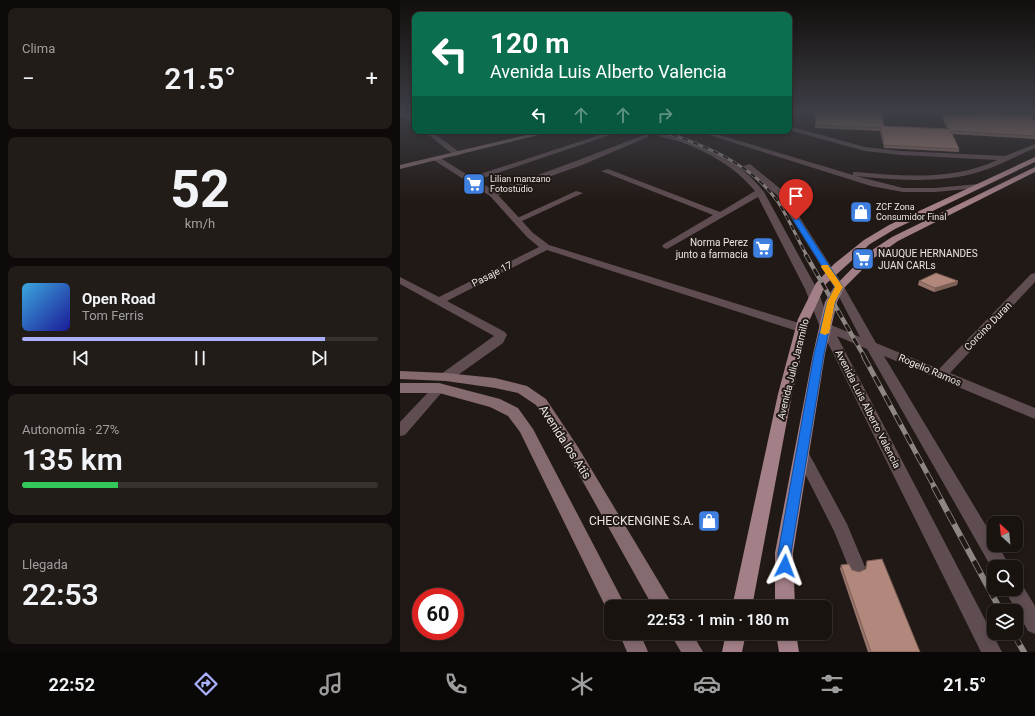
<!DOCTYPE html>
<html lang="es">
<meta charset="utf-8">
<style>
:root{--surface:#191310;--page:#221c19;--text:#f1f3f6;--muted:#9f9e9f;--line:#373230;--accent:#aab0fb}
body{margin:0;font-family:Roboto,sans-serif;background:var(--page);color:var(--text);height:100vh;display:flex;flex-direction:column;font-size:15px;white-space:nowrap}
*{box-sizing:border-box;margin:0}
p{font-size:13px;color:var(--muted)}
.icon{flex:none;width:22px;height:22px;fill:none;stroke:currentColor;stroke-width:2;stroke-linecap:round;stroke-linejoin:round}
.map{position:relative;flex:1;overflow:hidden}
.sheet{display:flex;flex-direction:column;gap:8px;padding:8px;background:#0e0a09;width:400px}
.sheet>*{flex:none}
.top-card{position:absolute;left:12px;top:12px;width:380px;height:122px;border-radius:8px;box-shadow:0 2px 6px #0003,0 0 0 1px var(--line);background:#0b6e4f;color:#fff;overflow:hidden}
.needle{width:26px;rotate:333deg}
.controls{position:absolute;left:587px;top:516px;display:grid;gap:8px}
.controls a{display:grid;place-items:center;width:36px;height:36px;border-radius:8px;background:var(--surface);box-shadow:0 2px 6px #0003,0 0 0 1px var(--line);font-size:20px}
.speed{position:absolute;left:12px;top:588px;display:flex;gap:8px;font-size:20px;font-weight:700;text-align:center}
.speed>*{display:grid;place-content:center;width:52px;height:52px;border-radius:50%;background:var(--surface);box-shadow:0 2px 6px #0003,0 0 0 1px var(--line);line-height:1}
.speed .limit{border:6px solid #d22;background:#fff;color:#111}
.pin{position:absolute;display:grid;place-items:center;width:34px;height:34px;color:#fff;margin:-41px -17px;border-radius:50% 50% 50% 0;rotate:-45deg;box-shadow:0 0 4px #0007}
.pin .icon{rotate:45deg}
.me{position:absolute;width:44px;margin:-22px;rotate:3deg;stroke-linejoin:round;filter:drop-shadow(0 0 3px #0008)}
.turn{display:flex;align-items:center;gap:14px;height:84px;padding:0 12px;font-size:18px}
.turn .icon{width:52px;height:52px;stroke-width:2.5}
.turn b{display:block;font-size:28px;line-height:34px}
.lanes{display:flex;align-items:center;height:38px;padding:0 12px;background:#0003;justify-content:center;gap:20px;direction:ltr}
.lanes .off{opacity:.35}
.big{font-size:30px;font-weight:600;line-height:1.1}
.sheet .card{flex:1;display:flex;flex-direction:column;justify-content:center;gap:6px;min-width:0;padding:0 14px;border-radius:8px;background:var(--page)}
.sheet .dial{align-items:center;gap:0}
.dial b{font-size:52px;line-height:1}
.song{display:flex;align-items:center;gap:12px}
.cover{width:48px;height:48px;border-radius:6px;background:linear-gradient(135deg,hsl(200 70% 55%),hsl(240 70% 35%))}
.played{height:4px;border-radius:2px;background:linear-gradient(90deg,var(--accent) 85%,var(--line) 85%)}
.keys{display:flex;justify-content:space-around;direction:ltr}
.heat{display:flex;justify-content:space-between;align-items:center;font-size:22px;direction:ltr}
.charge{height:6px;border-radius:3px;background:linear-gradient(90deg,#34c759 27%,var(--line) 0)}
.trip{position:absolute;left:204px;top:600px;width:228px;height:40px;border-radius:8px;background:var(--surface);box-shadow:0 2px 6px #0003,0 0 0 1px var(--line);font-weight:600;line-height:40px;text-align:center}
.tabs{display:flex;height:64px;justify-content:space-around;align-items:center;background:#0a0806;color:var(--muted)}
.tabs .icon{width:28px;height:28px}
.tabs .on{color:var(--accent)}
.tabs b{font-size:18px;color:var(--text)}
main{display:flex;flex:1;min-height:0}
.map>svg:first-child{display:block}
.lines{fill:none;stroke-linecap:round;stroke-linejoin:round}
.lane{fill:#5f4d51;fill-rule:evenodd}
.street{fill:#5f4d51;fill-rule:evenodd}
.secondary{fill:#856a6f;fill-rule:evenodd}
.primary{fill:#a37f87;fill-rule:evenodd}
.rail-far3-casing{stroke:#8d8683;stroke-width:3}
.rail-far2-casing{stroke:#8d8683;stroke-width:4.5}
.rail-far1-casing{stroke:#8d8683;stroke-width:5}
.rail-casing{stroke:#8d8683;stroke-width:6}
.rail-far3{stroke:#211915;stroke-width:2;stroke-dasharray:5.5;stroke-linecap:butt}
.rail-far2{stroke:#211915;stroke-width:3;stroke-dasharray:8;stroke-linecap:butt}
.rail-far1{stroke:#211915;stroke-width:3.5;stroke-dasharray:11;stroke-linecap:butt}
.rail{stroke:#211915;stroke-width:4.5;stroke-dasharray:14;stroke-linecap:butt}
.wall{fill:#98756a}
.shaded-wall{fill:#7c5f56}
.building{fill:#b1887b;stroke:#7c5f56}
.route{fill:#1a73e8;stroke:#114b97}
.slow{fill:#f59e0b}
.labels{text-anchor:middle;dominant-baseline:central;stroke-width:4;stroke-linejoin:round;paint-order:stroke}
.far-poi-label{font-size:9px;fill:#ebe5e2;stroke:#211915;text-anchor:start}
.poi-label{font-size:10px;fill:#ebe5e2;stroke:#211915;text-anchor:end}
.street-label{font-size:10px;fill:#ebe5e2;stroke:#211915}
.near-street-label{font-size:12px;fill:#ebe5e2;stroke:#211915}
.near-poi-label{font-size:12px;fill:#ebe5e2;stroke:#211915;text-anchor:end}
</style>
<main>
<section class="sheet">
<div class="card"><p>Clima</p>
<div class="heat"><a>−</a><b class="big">21.5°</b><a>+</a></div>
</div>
<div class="card dial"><b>52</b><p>km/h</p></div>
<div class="card">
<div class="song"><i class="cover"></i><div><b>Open Road</b><p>Tom Ferris</p></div></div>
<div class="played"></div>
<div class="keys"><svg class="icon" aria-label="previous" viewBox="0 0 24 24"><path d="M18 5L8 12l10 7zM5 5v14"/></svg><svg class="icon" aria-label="pause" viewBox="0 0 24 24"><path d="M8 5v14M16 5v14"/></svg><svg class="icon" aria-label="next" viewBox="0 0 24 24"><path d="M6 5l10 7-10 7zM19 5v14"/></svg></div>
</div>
<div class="card"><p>Autonomía · 27%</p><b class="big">135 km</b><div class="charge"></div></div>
<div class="card"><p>Llegada</p><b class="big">22:53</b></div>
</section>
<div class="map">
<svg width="635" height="652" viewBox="0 0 635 652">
<rect width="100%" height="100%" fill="#211915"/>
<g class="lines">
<g class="lane">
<path d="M550 111 635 114V118L553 113Z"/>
<path d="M389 126 465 147 501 151 605 156 635 144V148C614 157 594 168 572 174 535 183 494 180 456 176L503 188H535L578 184 582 186 578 188 535 192H503L471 186 296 131H306L453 175V172H456C503 176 553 181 597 160L501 155 465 151 389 130Z"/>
<path d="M364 131H370L366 134Z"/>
<path d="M176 191 183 193 120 222H114L113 220Z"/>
<path d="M39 384 43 385 45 388 43 391 5 435 0 436V422L35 385Z"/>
<path d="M402 449 407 450 447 524 465 567 463 573 457 575 451 573 434 531 395 454 397 450Z"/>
</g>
<g class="street">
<path d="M0 111H3L15 119V124L0 115Z"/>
<path d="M24 131H31L62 154 55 156Z"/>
<path d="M212 131H222L77 180 94 191 176 161 244 135H248V137L182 165 98 195 133 233 149 245 405 325 407 328 405 331H397L147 250 47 301 105 332 107 335 103 343 51 380H41L39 377 41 374 94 336 0 284V277L39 297 139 247 127 237 90 196 32 159 39 157 71 177Z"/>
<path d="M249 131C288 131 341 161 364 192L417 289 431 325 460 337 434 287 377 195 343 166 350 164 383 191 444 287 476 343 539 369 631 274 635 273V282L550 373 635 408V419L484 356 594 539V545H598L610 567H594V572L467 349 437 336 602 652H581L420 327 405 289 358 197 267 249 264 248 262 246 264 244 313 215 201 171 208 169 320 212 355 191C335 167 310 153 281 142 271 139 256 137 249 131Z"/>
<path d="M616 581 621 583 635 606V634L628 631 604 589H616Z"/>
</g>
<g class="secondary">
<path d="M143 131H155L0 169V165Z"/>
<path d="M0 371 46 373 95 378 127 386 146 399 178 447 274 607H253L168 455 136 405 118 393 95 388 46 381 0 379Z"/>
<path d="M0 383H39L100 399 118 408 133 429 226 607H211V615L209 614 120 432 108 416 90 407 39 393H0Z"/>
<path d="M219 633H240L248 652H227Z"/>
<path d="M270 633H292L303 652H281Z"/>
</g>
<g class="primary">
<path d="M635 157V162L495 229 470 244 426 284 410 319 392 394 352 607H332L378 394 398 319 416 283 434 264 464 240 489 225Z"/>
<path d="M635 167V172L498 241 474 258 444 288 437 302 425 354 393 553 395 607H375V553L413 354 425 302 434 287 466 254 492 237Z"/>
<path d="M326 633H346L342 652H322Z"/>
<path d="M376 633H396L399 652H379Z"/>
</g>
<g class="rail-far3-casing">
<path id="rail-far3" d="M262 131C305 146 351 163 378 202 389 219 397 238 407 256"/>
</g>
<g class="rail-far2-casing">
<path id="rail-far2" d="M406 255 465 358"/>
</g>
<g class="rail-far1-casing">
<path id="rail-far1" d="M464 357 535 488"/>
</g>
<g class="rail-casing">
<g id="rail">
<path d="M534 487 601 611"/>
<path d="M613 633 624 652"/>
</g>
</g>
<use href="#rail-far3" class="rail-far3"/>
<use href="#rail-far2" class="rail-far2"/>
<use href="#rail-far1" class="rail-far1"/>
<use href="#rail" class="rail"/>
</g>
<g class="wall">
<path d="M416 111 484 126 547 129 542 117 543 114 575 115 576 113 635 122V139L552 134 559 149V152L484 148 480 131 415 128Z"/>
<path d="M606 111H625V112Z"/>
<path d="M519 281H558L557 285 534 292 518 285Z"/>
<path d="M467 561 520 652H468L440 569 441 565 452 570 459 572 465 569Z"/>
</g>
<path class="shaded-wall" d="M558 281 557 285 534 292 535 288Z"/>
<g class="building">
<path d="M416 111H481L484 126 549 129 543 114 577 116 576 113 631 116 635 122V136L551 131 559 149 484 145 481 128 416 125Z"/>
<path d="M536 273 558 281 535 288 519 281Z"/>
<path d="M482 559 520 652H471L441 565 449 564 452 570 459 572 466 569 467 561Z"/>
</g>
<linearGradient id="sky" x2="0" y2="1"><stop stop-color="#120e0c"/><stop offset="0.55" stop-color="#3d3e46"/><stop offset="1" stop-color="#3d3e46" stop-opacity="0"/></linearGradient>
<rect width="635" height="203" fill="url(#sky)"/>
<path class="route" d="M394 219H399L443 287 435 302 424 354 391 553 392 566 390 571 385 573 380 571 378 566V553L414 354 427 302 435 287 393 220Z"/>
<path class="slow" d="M422 265H428L443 287 435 302 429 333 425 335 420 333 427 302 435 287 421 267Z"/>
<defs>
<g id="supermarket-square" transform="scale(1.15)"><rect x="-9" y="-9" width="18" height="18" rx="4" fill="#3f7fe0" stroke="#211915"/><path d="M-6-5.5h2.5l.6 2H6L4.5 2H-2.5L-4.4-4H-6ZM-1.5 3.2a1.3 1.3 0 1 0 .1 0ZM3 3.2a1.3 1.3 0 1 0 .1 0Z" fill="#fff"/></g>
<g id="shop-square" transform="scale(1.15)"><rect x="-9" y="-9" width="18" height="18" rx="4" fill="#3f7fe0" stroke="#211915"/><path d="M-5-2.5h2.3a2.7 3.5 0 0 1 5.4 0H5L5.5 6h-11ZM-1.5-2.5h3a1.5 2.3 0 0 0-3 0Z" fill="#fff"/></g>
</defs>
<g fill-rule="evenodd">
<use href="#supermarket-square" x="74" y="184"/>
<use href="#shop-square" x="461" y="212"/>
<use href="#supermarket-square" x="363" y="248"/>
<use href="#supermarket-square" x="463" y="259"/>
<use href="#shop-square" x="309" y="521"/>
</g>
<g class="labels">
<g class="far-poi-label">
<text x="90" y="179">Lilian manzano<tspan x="90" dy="10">Fotostudio</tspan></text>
<text x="476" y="207">ZCF Zona<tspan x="476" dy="10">Consumidor Final</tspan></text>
</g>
<g class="poi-label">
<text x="348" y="242">Norma Perez<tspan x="348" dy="12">junto a farmacia</tspan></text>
<text x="478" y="253" text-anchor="start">NAUQUE HERNANDES<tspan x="478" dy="12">JUAN CARLs</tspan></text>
</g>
<g class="street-label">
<text transform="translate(92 274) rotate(-27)">Pasaje 17</text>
<text transform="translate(588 326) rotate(-46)">Corcino Duran</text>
<text transform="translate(393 369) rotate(-76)">Avenida Julio Jaramillo</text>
<text transform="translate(530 370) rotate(23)">Rogelio Ramos</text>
<text transform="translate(468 409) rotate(63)">Avenida Luis Alberto Valencia</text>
</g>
<g class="near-street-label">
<text transform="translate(165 442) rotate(57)">Avenida los Atis</text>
</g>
<g class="near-poi-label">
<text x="294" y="521">CHECKENGINE S.A.</text>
</g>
</g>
</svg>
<div class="controls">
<a><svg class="needle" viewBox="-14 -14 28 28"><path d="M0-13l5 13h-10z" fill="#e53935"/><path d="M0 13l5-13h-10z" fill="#9f9e9f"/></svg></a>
<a><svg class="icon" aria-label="search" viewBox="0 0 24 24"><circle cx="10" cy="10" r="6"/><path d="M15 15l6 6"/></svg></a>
<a><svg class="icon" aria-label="layers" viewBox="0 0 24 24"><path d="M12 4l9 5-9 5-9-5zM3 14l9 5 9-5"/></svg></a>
</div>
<div class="speed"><div class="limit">60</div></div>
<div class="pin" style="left:396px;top:220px;background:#d93025"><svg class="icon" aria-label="arrive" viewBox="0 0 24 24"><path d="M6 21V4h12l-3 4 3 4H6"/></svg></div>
<svg class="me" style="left:385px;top:566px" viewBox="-20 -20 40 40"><path d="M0-17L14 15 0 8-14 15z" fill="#1a73e8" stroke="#fff" stroke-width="4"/></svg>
<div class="trip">22:53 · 1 min · 180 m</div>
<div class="top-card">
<div class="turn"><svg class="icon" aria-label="left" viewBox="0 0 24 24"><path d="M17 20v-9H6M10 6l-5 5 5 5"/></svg><div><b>120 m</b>Avenida Luis Alberto Valencia</div></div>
<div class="lanes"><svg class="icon" aria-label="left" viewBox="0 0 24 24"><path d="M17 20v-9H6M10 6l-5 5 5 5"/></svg><svg class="icon off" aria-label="ahead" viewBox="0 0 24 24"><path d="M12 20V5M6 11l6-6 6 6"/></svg><svg class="icon off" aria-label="ahead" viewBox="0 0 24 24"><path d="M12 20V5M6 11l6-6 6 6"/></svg><svg class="icon off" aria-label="right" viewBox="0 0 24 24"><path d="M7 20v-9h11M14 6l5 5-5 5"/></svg></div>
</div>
</div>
</main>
<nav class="tabs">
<b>22:52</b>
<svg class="icon on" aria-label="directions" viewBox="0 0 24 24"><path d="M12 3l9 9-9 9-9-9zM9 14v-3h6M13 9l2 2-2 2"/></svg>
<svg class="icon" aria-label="music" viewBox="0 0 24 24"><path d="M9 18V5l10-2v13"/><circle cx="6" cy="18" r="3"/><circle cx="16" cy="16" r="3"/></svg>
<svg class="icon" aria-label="phone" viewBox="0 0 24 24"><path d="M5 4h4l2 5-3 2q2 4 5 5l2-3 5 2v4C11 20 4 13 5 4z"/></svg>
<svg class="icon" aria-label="climate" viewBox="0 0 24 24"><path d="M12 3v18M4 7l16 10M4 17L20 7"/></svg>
<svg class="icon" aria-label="car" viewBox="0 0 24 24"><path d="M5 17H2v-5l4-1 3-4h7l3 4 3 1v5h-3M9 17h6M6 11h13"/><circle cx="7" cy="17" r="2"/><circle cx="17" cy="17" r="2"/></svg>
<svg class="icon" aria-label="filters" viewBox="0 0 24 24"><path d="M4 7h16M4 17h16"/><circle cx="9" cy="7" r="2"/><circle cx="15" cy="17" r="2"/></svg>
<b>21.5°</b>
</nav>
